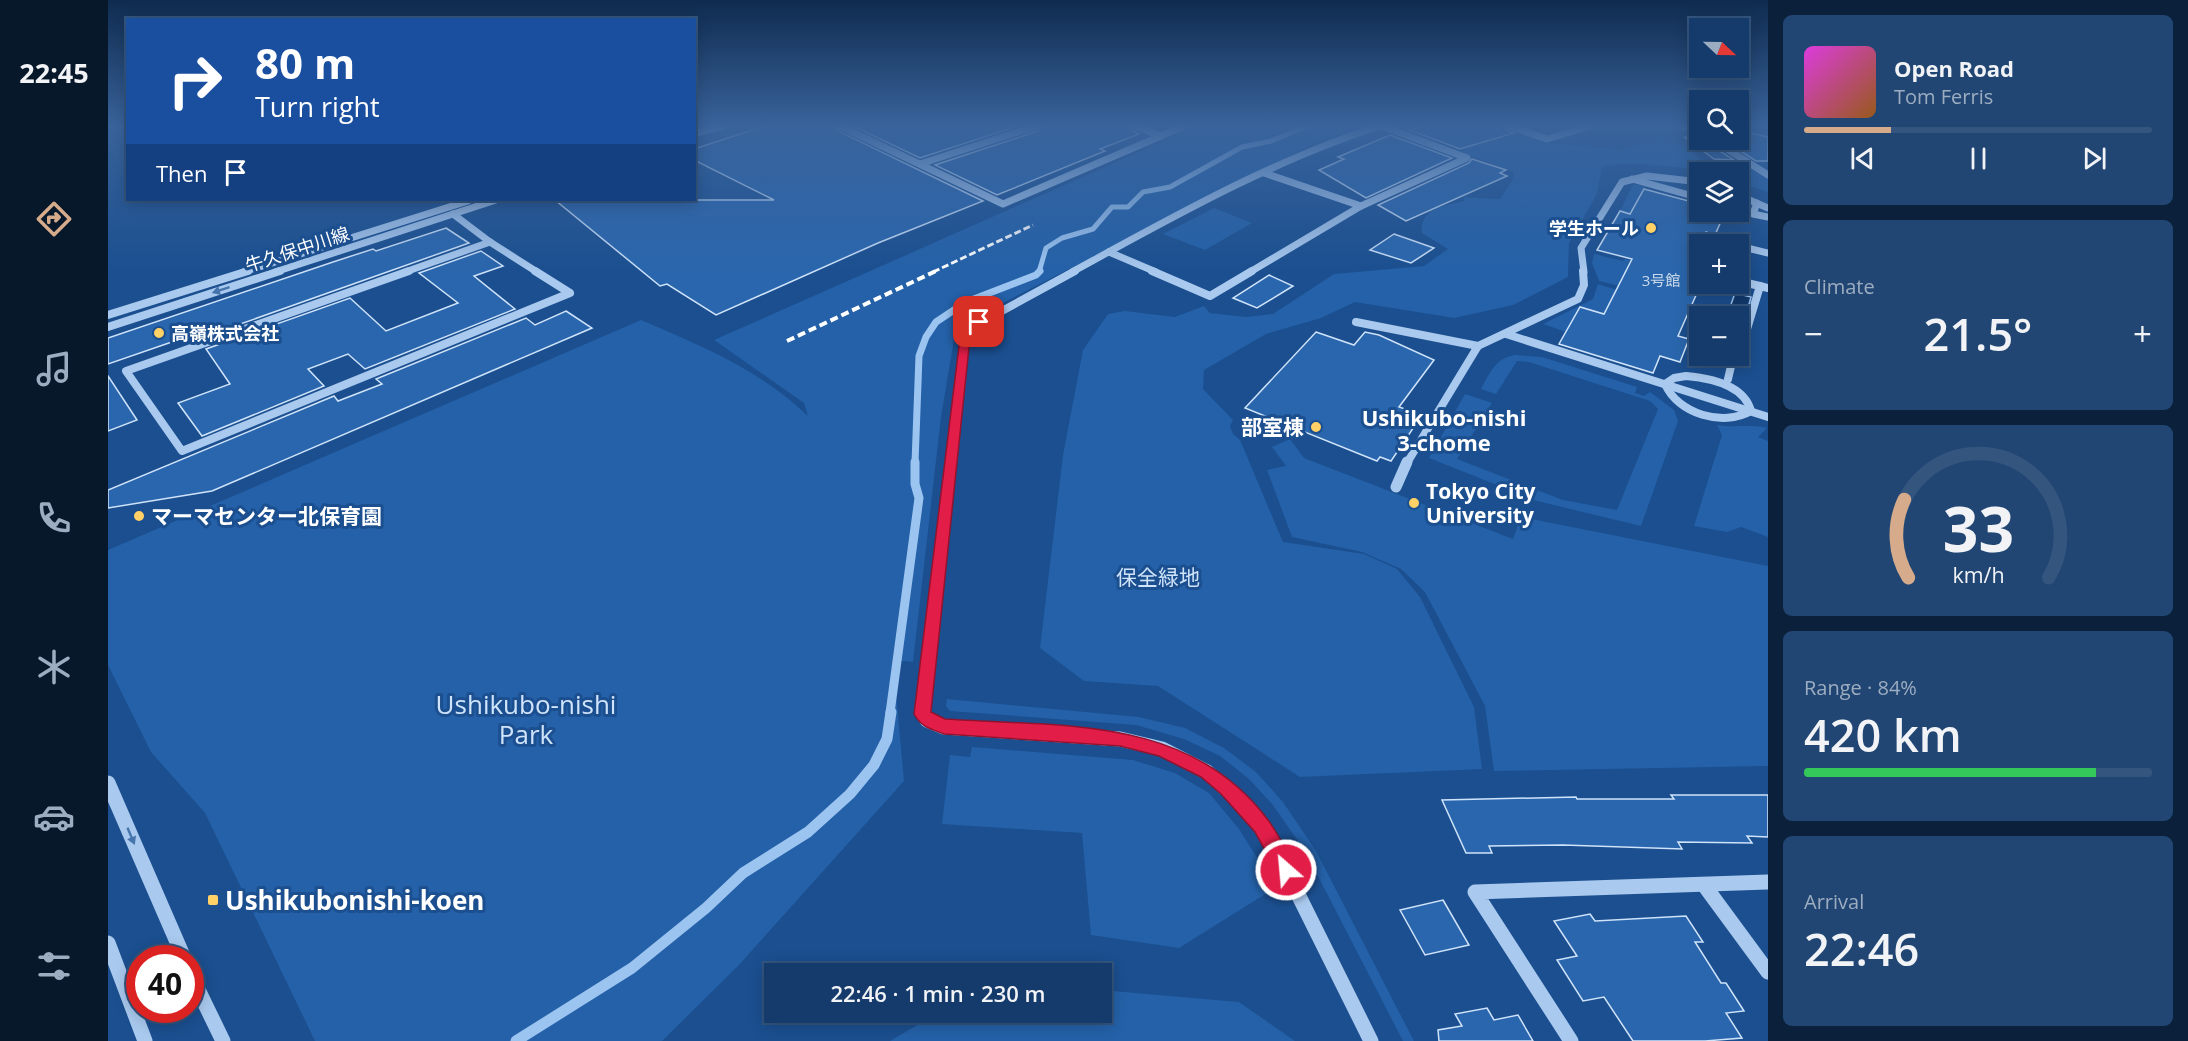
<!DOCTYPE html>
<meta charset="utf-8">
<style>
:root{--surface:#143b6b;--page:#214673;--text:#f1f3f6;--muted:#9dadc1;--line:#33557e;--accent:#d6ab8b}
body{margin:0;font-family:"Open Sans","Noto Sans JP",sans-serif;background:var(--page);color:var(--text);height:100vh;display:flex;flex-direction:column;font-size:22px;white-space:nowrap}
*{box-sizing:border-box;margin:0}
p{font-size:20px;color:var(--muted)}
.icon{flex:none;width:33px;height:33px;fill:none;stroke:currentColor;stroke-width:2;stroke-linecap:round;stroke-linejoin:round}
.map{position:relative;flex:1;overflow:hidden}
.details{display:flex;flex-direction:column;gap:15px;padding:15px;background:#0b203b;width:420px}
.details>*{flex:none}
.banner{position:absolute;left:18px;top:18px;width:570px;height:183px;border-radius:0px;box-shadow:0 3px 15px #0003,0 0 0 2px var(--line);background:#1a4fa0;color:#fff;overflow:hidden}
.needle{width:39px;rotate:112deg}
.fabs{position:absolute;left:1581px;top:18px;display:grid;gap:12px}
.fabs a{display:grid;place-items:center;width:60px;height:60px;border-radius:0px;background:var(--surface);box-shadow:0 3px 15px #0003,0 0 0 2px var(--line);font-size:30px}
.speed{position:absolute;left:18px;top:945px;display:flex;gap:12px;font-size:30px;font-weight:700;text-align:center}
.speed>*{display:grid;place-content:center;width:78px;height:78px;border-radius:50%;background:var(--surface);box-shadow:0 3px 15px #0003,0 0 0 2px var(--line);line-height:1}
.speed .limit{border:9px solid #d22;background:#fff;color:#111}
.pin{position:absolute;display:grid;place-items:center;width:51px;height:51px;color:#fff;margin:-26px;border-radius:12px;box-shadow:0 3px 9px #0006}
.me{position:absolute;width:66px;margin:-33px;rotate:333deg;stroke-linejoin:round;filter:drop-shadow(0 0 4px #0008)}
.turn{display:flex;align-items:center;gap:21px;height:126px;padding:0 30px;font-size:27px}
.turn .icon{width:78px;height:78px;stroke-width:2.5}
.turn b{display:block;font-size:42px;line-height:51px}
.then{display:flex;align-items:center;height:57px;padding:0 30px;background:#0003;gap:12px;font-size:22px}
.big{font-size:45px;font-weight:600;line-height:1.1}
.details .card{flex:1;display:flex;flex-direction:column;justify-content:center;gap:9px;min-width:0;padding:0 21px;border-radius:9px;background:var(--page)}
.details .dial{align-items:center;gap:0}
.dial svg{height:156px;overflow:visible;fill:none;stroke:var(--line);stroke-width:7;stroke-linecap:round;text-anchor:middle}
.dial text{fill:var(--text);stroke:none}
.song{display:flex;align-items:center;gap:18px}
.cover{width:72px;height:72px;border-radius:9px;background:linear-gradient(135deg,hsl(300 70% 55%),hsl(30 70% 35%))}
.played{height:6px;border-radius:3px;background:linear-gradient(90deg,var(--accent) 25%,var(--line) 25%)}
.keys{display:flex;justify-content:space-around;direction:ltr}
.heat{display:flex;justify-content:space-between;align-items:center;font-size:33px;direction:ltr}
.charge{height:9px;border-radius:4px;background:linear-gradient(90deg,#34c759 84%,var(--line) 0)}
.trip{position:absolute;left:656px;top:963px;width:348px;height:60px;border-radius:0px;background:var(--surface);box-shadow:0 3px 15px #0003,0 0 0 2px var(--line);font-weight:600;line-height:60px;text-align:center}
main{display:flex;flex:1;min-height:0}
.tab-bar{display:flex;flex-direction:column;width:108px;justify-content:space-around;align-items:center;background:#08182b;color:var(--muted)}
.tab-bar .icon{width:42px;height:42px}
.tab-bar .current{color:var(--accent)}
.tab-bar b{font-size:27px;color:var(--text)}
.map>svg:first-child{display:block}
.green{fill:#2461a8}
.water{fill:#123a6d;stroke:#9cc4f0;stroke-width:1.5}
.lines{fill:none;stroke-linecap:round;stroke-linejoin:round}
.stream-far3{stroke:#9cc4f0;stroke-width:5}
.stream-far2{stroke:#9cc4f0;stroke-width:7}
.stream-far1{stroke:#9cc4f0;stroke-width:9}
.stream{stroke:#9cc4f0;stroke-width:11}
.building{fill:#2a66ad;stroke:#cfe3fa;stroke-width:1.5}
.minor-far3{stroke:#a9c9ee;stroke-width:7}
.minor-far2{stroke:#a9c9ee;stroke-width:8}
.minor-far1{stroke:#a9c9ee;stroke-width:11}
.minor{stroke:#a9c9ee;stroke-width:15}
.rail-far1{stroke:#fff;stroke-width:3;stroke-dasharray:7 3;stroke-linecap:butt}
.rail{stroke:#fff;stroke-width:4;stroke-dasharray:8 4;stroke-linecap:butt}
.oneway{fill:#4674ac}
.route{fill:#e11d48;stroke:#92132f;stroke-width:1.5}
.poi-dot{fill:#ffd166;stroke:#1b4f8f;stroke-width:2}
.labels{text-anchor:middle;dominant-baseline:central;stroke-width:6;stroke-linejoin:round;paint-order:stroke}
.far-number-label{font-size:15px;fill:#cad9ea}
.far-poi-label{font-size:18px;font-weight:bold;fill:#fff;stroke:#1b4f8f;text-anchor:end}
.far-street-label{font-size:18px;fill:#fff;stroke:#1b4f8f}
.poi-label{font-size:21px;font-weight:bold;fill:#fff;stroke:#1b4f8f;text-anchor:start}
.park-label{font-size:21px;fill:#cfe3fa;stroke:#1b4f8f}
.neighbourhood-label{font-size:22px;font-weight:bold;fill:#fff;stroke:#1b4f8f}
.near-park-label{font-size:26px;fill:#cfe3fa;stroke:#1b4f8f}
.near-poi-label{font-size:26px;font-weight:bold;fill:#fff;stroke:#1b4f8f;text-anchor:start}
</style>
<main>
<nav class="tab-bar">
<b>22:45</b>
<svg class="icon current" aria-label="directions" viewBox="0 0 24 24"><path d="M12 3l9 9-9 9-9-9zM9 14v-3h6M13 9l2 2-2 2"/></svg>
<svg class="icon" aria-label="music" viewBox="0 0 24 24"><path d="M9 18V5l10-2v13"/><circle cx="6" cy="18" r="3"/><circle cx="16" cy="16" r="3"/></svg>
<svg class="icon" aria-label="phone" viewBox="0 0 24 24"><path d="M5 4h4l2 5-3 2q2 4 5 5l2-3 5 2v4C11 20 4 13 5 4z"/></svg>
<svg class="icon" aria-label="climate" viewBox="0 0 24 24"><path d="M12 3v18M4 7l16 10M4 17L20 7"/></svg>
<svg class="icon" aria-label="car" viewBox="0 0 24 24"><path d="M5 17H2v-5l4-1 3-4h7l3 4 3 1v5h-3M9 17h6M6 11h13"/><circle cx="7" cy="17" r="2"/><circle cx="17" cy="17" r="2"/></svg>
<svg class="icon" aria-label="filters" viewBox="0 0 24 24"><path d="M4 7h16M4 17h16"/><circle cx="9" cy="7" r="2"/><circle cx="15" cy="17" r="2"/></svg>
</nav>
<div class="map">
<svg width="1660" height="1041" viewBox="0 0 1660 1041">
<rect width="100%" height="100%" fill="#1b4f8f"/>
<g class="green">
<path d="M1090 126H1260L1215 139 848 327 833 417 805 662 785 660 796 781 631 965 554 1041H207L97 813 43 752 0 665V550L533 320C592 345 654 371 700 416L696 403 606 340Z"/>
<path d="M1418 135 1441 143 1514 150 1553 137 1577 146 1596 161 1630 162 1660 179V192L1631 182 1630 172C1584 172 1540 159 1494 166L1489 194 1461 243 1460 277 1405 305 1346 318 1247 302 1213 318 1158 334 1096 370 1095 389 1125 420 1122 426 1125 434 1132 440 1175 542 1256 554 1289 569 1312 597 1366 707 1374 769 1192 777 1050 686 976 681 932 648 955 455 975 350 1000 314 1017 311 1067 317 1096 306 1102 313 1138 317 1165 314 1226 274 1316 266 1340 249 1314 233C1311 208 1338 205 1357 201L1355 197 1392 199 1404 181 1406 172 1353 152 1374 139Z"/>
<path d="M1525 184 1537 187 1522 214 1512 211Z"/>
<path d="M1106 208 1144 223 1097 250 1055 234Z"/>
<path d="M1486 254 1515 261 1517 259 1527 261 1511 286 1491 281 1484 263Z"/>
<path d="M1490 284 1509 290 1496 314 1472 307 1458 332 1435 324 1485 299Z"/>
<path d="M1407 355 1434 357 1529 387 1527 393 1536 396 1542 392 1566 410 1570 421 1533 526 1429 501 1321 458 1357 394 1384 403 1349 459 1455 500 1509 510 1550 409 1542 401 1421 362 1409 361 1388 394 1373 389C1382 373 1387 358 1407 355Z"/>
<path d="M1609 425C1626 428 1643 424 1659 428L1650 437 1660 441V537L1633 527 1619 532 1586 526 1614 435Z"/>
<path d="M1182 439 1196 458 1405 539 1413 517 1660 566V766L1386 771 1377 706 1317 592 1293 569 1254 552 1184 537 1159 470 1178 466 1164 447Z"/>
<path d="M839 699 1031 717 1077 728 1116 748 1148 772 1175 802 1208 851 1306 1041H1295L1197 851 1164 804 1141 779 1112 756 1076 739 1028 725 842 711 838 706Z"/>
<path d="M864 747 1025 760 1067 773 1101 793 1131 829 1156 869 1159 893 1071 948 983 935 974 833 834 824 842 755 862 757Z"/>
<path d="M993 990 1131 1002 1187 1041H782L830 1013 993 1012Z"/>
</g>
<path class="water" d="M1627 293 1643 297 1631 339 1630 316H1619Z"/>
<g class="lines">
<path class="stream-far3" d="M931 272 938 248 954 238 985 229 1004 207H1020L1035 192 1062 187 1134 147 1163 141 1199 126"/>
<path class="stream-far2" d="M807 463 811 356 818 337 828 322 858 302 928 275 932 271"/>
<path class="stream-far1" d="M782 713 811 498 807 484V462"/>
<path class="stream" d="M408 1041 524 968 598 908 635 873 700 832 742 794 766 765 779 739 783 712"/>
</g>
<g class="building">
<path d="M657 126H726L730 131 875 201 770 243 608 315 559 284 552 286 447 200H666L586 160V149Z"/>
<path d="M745 126H910L812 158Z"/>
<path d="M934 126H1021L1023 130 1031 134 992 149 997 151 889 195 827 165 930 131Z"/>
<path d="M1317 126H1396L1398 130 1406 133 1352 149 1301 130Z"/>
<path d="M1643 133 1660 137V161H1648L1615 140H1630V136Z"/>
<path d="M1282 135 1344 158 1258 198 1211 170 1236 159 1230 157Z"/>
<path d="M1576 137 1599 140 1602 145 1626 160 1606 159Z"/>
<path d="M1364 159 1398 170 1392 173 1399 176 1298 221 1270 205 1361 163Z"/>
<path d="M1536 189 1592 204V212H1617L1607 235 1598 232 1581 274 1592 277 1593 284 1570 336 1581 339 1572 362 1552 356 1545 373 1451 344 1472 307 1496 314 1524 259 1489 250 1512 211 1522 214Z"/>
<path d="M338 228 361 243 90 339 87 334 0 364V338L225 262 265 249 268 251Z"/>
<path d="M1286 234 1326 248 1303 263 1262 250Z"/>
<path d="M373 251 395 266 366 276 407 309 257 369 240 354 200 369 216 386 94 436 70 403 122 384 98 349 242 298 278 331 350 303 311 273Z"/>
<path d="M1161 275 1185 286 1149 308 1125 298Z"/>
<path d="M458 311 484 328 104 491 0 508V490L226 396 230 401 274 384 268 379 418 318 427 325Z"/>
<path d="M1208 332 1246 345 1257 332 1271 335 1326 360 1291 407 1314 415 1283 461 1272 457 1269 461 1137 408Z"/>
<path d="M0 376 29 420 0 431Z"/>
<path d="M1563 795H1660V837L1639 836 1644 843 1570 842 1574 849 1455 845 1381 846 1384 853H1358L1334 800 1468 797 1469 799H1566Z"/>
<path d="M1335 900 1361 945 1317 955 1292 910Z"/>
<path d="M1482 914 1487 921 1578 916 1595 942H1587L1613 983H1618L1636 1011 1618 1013 1634 1038 1597 1041H1525L1496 997 1475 1001 1449 960 1469 956 1446 921Z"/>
<path d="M1379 1008 1386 1020 1410 1015 1425 1041H1331L1330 1030 1354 1026 1347 1014Z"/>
</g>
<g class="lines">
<g class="minor-far3">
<path d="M732 126 895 204 1076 126"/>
<path d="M1027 126 1053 136"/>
<path d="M1402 126 1439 139 1482 126"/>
<path d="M1574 126 1592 130"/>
<path d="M586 134 614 126"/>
<path d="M1605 140 1660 175"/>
<path d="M812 164 928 126"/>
<path d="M1156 173 1253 206"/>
<path d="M1524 179 1592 198"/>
<path d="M1630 195 1660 208"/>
<path d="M1649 203 1645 214 1660 217"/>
<path d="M345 214 382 242"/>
<path d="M382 242 429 272"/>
<path d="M1001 252 1048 272"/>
<path d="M1630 260 1635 247 1660 253"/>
<path d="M135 272 360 201"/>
<path d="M167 272 388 200"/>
<path d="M297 272 382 242"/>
<path d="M964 272C1061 219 1167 159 1272 126"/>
<path d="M1142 272 1253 206 1359 158 1274 126"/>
<path d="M1476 272 1473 248 1514 182 1539 176 1592 182"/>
</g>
<g class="minor-far2">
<path d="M301 271 18 371 74 451 462 293 427 271"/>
<path d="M1044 271 1102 296 1144 271"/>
<path d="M1630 281 1652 286"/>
<path d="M0 315 140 271"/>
<path d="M1248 322 1370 346"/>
<path d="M0 327 172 271"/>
<path d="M1398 334 1660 417"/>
<path d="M1578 376C1601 378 1636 385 1643 411 1615 427 1570 414 1557 384L1566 378Z"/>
<path d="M1620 379 1624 362H1629L1652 286 1660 288"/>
<path d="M842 463 857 338 861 329 967 271"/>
<path d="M1299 463 1370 346 1470 299 1476 285 1475 271"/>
</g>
<g class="minor-far1">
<path d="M1288 487 1299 462"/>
<path d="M817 713 814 706 843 462"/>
</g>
<g class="minor">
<path d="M816 712 819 720 836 727 1012 739 1054 749 1099 772 1137 806 1167 848 1263 1041"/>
<path d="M0 783 76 958"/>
<path d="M1596 885 1660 972"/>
<path d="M0 943 37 1041"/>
<path d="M82 973 115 1041"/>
<path d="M1463 1041 1367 892 1660 882"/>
</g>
<path class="rail-far1" d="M825 272 925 225"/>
<path class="rail" d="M679 341 828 271"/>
</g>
<defs><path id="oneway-solid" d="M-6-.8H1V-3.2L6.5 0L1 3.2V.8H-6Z" transform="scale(1.5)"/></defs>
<g class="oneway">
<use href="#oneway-solid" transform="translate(113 290) rotate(162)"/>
<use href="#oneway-solid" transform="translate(23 836) rotate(67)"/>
</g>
<linearGradient id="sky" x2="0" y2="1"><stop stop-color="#0f2b4f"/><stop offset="0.46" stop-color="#39639b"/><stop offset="1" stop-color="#39639b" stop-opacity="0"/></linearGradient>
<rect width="1660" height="272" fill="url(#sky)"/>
<path class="route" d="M867 319 876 322 865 331 862 338 823 712 837 719C953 727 1082 715 1160 820 1170 833 1177 849 1185 863L1188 870 1185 876 1178 879 1171 876 1147 832 1113 794 1093 777 1051 756 1012 746 836 734C823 729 813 727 806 714L852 338 857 327Z"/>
<g class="poi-dot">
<circle cx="1543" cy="228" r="6"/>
<circle cx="51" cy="333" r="6"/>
<circle cx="1208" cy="427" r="6"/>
<circle cx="1306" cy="503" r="6"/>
<circle cx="31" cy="516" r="6"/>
<rect x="99" y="894" width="12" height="12" rx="3"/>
</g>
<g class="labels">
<g class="far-number-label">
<text x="1553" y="280">3号館</text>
</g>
<g class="far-poi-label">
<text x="1531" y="228">学生ホール</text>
<text x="63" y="333" text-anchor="start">高嶺株式会社</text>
</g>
<g class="far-street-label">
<text transform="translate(189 249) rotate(-18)">牛久保中川線</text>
</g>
<g class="poi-label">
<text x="1196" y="427" text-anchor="end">部室棟</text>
<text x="1318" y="491">Tokyo City<tspan x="1318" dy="24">University</tspan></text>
<text x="43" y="516">マーマセンター北保育園</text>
</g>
<g class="park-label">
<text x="1050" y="577">保全緑地</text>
</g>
<g class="neighbourhood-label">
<text x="1336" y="417">Ushikubo-nishi<tspan x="1336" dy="25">3-chome</tspan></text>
</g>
<g class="near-park-label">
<text x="418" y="704">Ushikubo-nishi<tspan x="418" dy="30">Park</tspan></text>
</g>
<g class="near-poi-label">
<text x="117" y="900">Ushikubonishi-koen</text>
</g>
</g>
</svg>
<div class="fabs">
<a><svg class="needle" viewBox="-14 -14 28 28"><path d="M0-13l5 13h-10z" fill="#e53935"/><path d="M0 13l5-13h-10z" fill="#9dadc1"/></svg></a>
<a><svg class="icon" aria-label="search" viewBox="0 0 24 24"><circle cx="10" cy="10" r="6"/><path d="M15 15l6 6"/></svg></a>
<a><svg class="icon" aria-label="layers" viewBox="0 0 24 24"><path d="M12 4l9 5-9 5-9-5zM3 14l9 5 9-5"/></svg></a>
<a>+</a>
<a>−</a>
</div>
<div class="speed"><div class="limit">40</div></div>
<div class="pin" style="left:871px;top:322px;background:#d93025"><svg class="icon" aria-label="arrive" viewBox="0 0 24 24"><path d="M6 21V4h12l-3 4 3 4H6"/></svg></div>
<svg class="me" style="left:1178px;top:870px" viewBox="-20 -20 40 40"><circle r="17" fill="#e11d48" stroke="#fff" stroke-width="3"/><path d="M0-11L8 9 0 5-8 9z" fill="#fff"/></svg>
<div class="trip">22:46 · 1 min · 230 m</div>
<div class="banner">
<div class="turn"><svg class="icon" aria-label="right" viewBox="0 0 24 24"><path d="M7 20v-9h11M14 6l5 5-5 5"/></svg><div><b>80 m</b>Turn right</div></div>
<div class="then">Then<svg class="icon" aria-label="arrive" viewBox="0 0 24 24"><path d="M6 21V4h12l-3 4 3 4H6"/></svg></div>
</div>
</div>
<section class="details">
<div class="card">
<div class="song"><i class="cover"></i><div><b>Open Road</b><p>Tom Ferris</p></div></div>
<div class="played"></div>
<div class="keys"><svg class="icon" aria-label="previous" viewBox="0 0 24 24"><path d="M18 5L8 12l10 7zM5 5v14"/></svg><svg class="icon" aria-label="pause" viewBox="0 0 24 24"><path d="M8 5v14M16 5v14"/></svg><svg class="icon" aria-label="next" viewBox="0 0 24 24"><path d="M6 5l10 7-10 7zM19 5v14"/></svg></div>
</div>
<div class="card"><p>Climate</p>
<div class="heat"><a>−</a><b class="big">21.5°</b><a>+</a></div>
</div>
<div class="card dial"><svg viewBox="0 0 100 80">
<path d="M14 69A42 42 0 1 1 86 69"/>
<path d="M14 69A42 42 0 0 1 12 29" stroke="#d6ab8b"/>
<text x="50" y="56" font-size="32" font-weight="700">33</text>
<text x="50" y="72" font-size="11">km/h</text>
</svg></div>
<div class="card"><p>Range · 84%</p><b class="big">420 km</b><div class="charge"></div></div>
<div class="card"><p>Arrival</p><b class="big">22:46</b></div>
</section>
</main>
